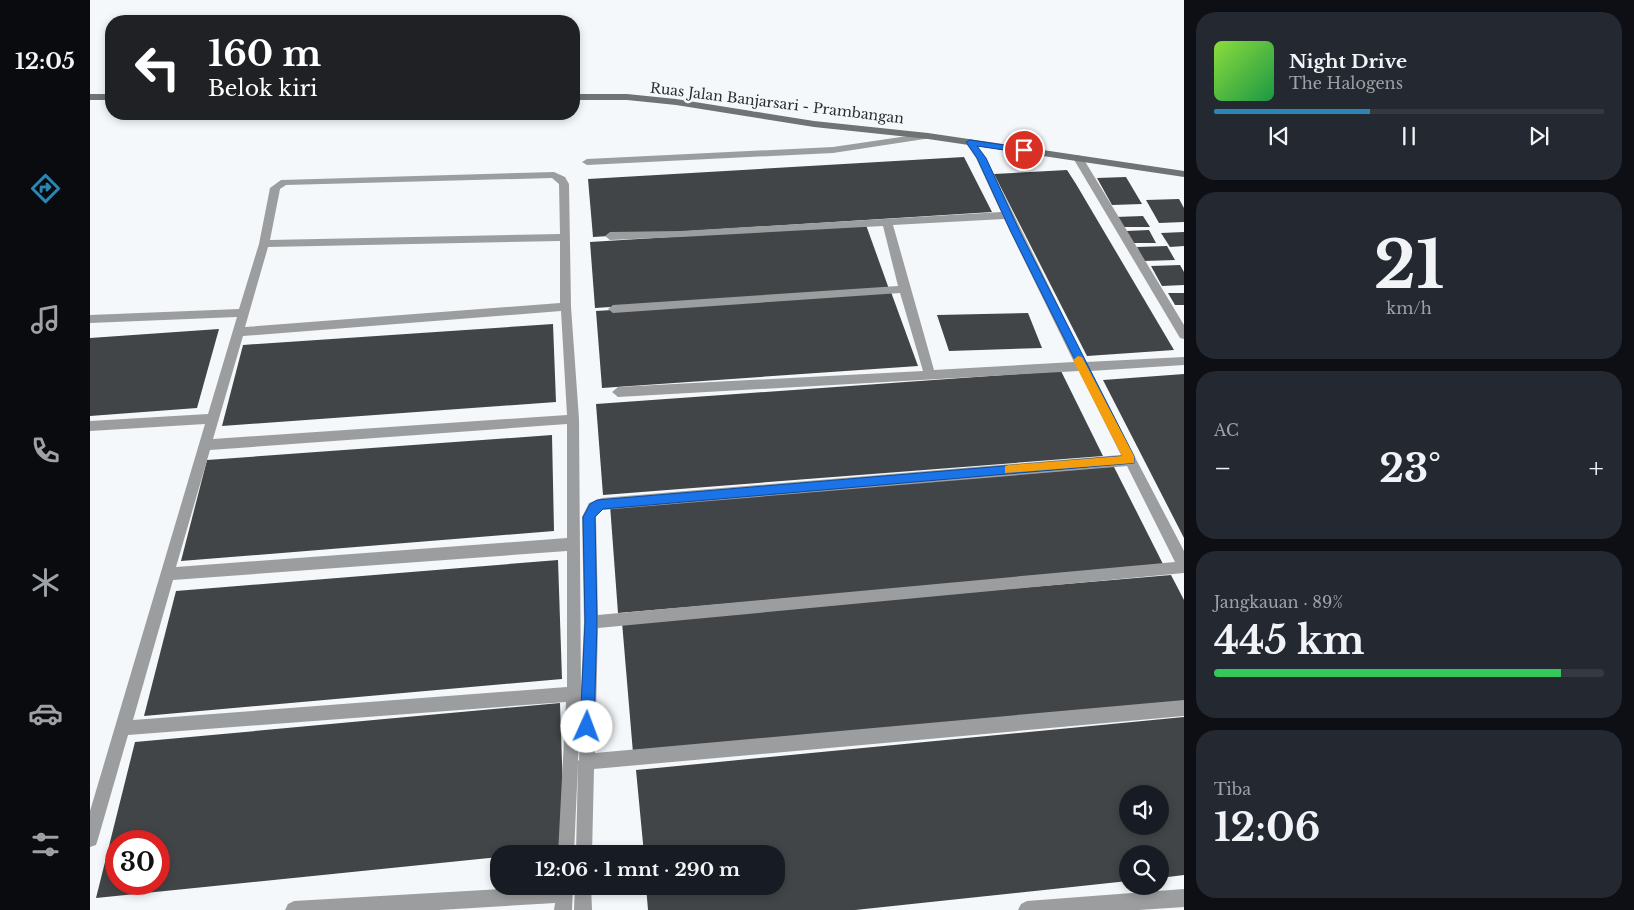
<!DOCTYPE html>
<html lang="id">
<meta charset="utf-8">
<style>
:root{--surface:#171b24;--page:#242831;--text:#f1f3f6;--muted:#9ea1a6;--line:#363941;--accent:#2a87b3}
body{margin:0;font-family:"Libre Baskerville",serif;background:var(--page);color:var(--text);height:100vh;display:flex;flex-direction:column;font-size:19px;white-space:nowrap}
*{box-sizing:border-box;margin:0}
p{font-size:16px;color:var(--muted)}
.icon{flex:none;width:28px;height:28px;fill:none;stroke:currentColor;stroke-width:2;stroke-linecap:round;stroke-linejoin:round}
.map{position:relative;flex:1;overflow:hidden}
.drawer{display:flex;flex-direction:column;gap:12px;padding:12px;background:#0d0f14;width:450px}
.drawer>*{flex:none}
.guide{position:absolute;left:15px;top:15px;width:475px;height:105px;border-radius:20px;box-shadow:0 2px 8px #0003;background:#202124;color:#fff;overflow:hidden}
.buttons{position:absolute;left:1029px;top:785px;display:grid;gap:10px}
.buttons a{display:grid;place-items:center;width:50px;height:50px;border-radius:50%;background:var(--surface);box-shadow:0 2px 8px #0003;font-size:25px}
.speed{position:absolute;left:15px;top:830px;display:flex;gap:10px;font-size:25px;font-weight:700;text-align:center}
.speed>*{display:grid;place-content:center;width:65px;height:65px;border-radius:50%;background:var(--surface);box-shadow:0 2px 8px #0003;line-height:1}
.speed .limit{border:8px solid #d22;background:#fff;color:#111}
.pin{position:absolute;display:grid;place-items:center;width:42px;height:42px;color:#fff;margin:-21px;border:2px solid #fff;border-radius:50%;box-shadow:0 1px 5px #0007}
.me{position:absolute;width:55px;margin:-28px;rotate:2deg;stroke-linejoin:round;filter:drop-shadow(0 0 4px #0008)}
.turn{display:flex;align-items:center;gap:18px;height:105px;padding:0 20px;font-size:22px}
.turn .icon{width:65px;height:65px;stroke-width:2.5}
.turn b{display:block;font-size:35px;line-height:42px}
.big{font-size:38px;font-weight:800;line-height:1.1}
.drawer .card{flex:1;display:flex;flex-direction:column;justify-content:center;gap:8px;min-width:0;padding:0 18px;border-radius:20px;background:var(--page)}
.drawer .dial{align-items:center;gap:0}
.dial b{font-size:65px;line-height:1}
.song{display:flex;align-items:center;gap:15px}
.cover{width:60px;height:60px;border-radius:8px;background:linear-gradient(135deg,hsl(90 70% 55%),hsl(140 70% 35%))}
.played{height:5px;border-radius:2px;background:linear-gradient(90deg,var(--accent) 40%,var(--line) 40%)}
.keys{display:flex;justify-content:space-around;direction:ltr}
.heat{display:flex;justify-content:space-between;align-items:center;font-size:28px;direction:ltr}
.charge{height:8px;border-radius:4px;background:linear-gradient(90deg,#34c759 89%,var(--line) 0)}
.trip{position:absolute;left:400px;top:845px;width:295px;height:50px;border-radius:20px;background:var(--surface);box-shadow:0 2px 8px #0003;font-weight:800;line-height:50px;text-align:center}
main{display:flex;flex:1;min-height:0}
.menu{display:flex;flex-direction:column;width:90px;justify-content:space-around;align-items:center;background:#090b0e;color:var(--muted)}
.menu .icon{width:35px;height:35px}
.menu .selected{color:var(--accent)}
.menu b{font-size:22px;color:var(--text)}
.map>svg:first-child{display:block}
.building{fill:#424547;fill-rule:evenodd}
.lines{fill:none;stroke-linecap:round;stroke-linejoin:round}
.minor{fill:#9c9d9e;fill-rule:evenodd}
.secondary{fill:#707374;fill-rule:evenodd}
.route{fill:#1a73e8;stroke:#114b97}
.slow{fill:#f59e0b}
.labels{text-anchor:middle;dominant-baseline:central;stroke-width:5;stroke-linejoin:round;paint-order:stroke}
.far-street-label{font-size:14px;fill:#2b2c2d;stroke:#f4f8fa}
</style>
<main>
<nav class="menu">
<b>12:05</b>
<svg class="icon selected" aria-label="directions" viewBox="0 0 24 24"><path d="M12 3l9 9-9 9-9-9zM9 14v-3h6M13 9l2 2-2 2"/></svg>
<svg class="icon" aria-label="music" viewBox="0 0 24 24"><path d="M9 18V5l10-2v13"/><circle cx="6" cy="18" r="3"/><circle cx="16" cy="16" r="3"/></svg>
<svg class="icon" aria-label="phone" viewBox="0 0 24 24"><path d="M5 4h4l2 5-3 2q2 4 5 5l2-3 5 2v4C11 20 4 13 5 4z"/></svg>
<svg class="icon" aria-label="climate" viewBox="0 0 24 24"><path d="M12 3v18M4 7l16 10M4 17L20 7"/></svg>
<svg class="icon" aria-label="car" viewBox="0 0 24 24"><path d="M5 17H2v-5l4-1 3-4h7l3 4 3 1v5h-3M9 17h6M6 11h13"/><circle cx="7" cy="17" r="2"/><circle cx="17" cy="17" r="2"/></svg>
<svg class="icon" aria-label="filters" viewBox="0 0 24 24"><path d="M4 7h16M4 17h16"/><circle cx="9" cy="7" r="2"/><circle cx="15" cy="17" r="2"/></svg>
</nav>
<div class="map">
<svg width="1094" height="910" viewBox="0 0 1094 910">
<rect width="100%" height="100%" fill="#f4f8fa"/>
<g class="building">
<path d="M874 157 902 212 503 237 498 179Z"/>
<path d="M977 170 986 184 1084 350 997 356 904 174Z"/>
<path d="M1036 177 1052 204 1022 205 1007 178Z"/>
<path d="M1089 199 1094 208V222L1069 223 1056 200Z"/>
<path d="M1053 216 1060 227H1031L1025 217Z"/>
<path d="M776 225 799 289 505 308 500 242Z"/>
<path d="M1059 230 1066 243H1043L1036 231Z"/>
<path d="M1094 232V246L1080 247 1071 233Z"/>
<path d="M1077 246 1085 260 1054 261 1047 247Z"/>
<path d="M1090 265 1094 272V285L1072 286 1061 266Z"/>
<path d="M801 292 828 366 512 388 506 311Z"/>
<path d="M1078 293H1094V305H1085Z"/>
<path d="M938 313 952 348 859 351 847 315Z"/>
<path d="M463 324 466 402 132 426 153 345Z"/>
<path d="M129 329 107 408 0 416V338Z"/>
<path d="M971 371 1013 456 513 495 506 404Z"/>
<path d="M1094 374V538L1013 380Z"/>
<path d="M462 435 464 531 91 561 117 460Z"/>
<path d="M1023 465 1074 566 528 613 520 505Z"/>
<path d="M468 560 472 679 54 716 86 591Z"/>
<path d="M1081 575 1094 600V701L543 753 532 622Z"/>
<path d="M470 703 475 851 409 854V857L6 898 45 742ZM26 841H69V884H26Z"/>
<path d="M1094 717V875L1070 878V854H1038V881L765 910H558L556 886H686V854H554L546 770ZM1038 794H1070V826H1038Z"/>
</g>
<g class="lines">
<g class="minor">
<path d="M838 133 843 136 841 138 743 153 497 165 492 162 497 159 743 147Z"/>
<path d="M880 139 883 140 896 158 996 362 1094 357V365L1000 371 1094 551V573L508 628 505 753 1094 700V716L504 769 502 854H486L488 763 484 854H468L476 702 38 735 8 839 6 845 0 847V811L115 424 0 431V421L118 414 147 317 0 323V315L149 309 169 244 180 188 191 180 464 172 475 177 479 184 481 307 489 419 491 690 494 622 492 517 499 503 512 498 1031 455 989 371 528 397 522 392 528 387 833 371 810 293 523 313 518 309 523 305 808 286 793 226 591 237 520 240 515 236 520 232 591 231 911 212 886 158 875 142ZM462 178 469 184 470 234 180 240 190 189 196 185ZM914 219 984 362 844 370 803 225ZM470 241V303L155 327 178 247ZM471 311 477 415 123 439 153 336ZM477 424V538L86 567 120 450ZM1037 466 1085 562 508 615 506 517 509 511 512 510ZM477 551V687L43 720 83 580ZM491 711 489 760 488 761Z"/>
<path d="M988 155 993 158 1094 325V339L1090 338 983 158Z"/>
<path d="M461 886H483L482 910H464L465 903 349 910H195L198 904 204 901Z"/>
<path d="M485 886H501L502 910H484Z"/>
<path d="M1094 889V907L1049 910H928L931 904 937 901Z"/>
</g>
<g class="secondary">
<rect x="0" y="94" width="21" height="6"/>
<path d="M484 94H537L586 99 724 121 838 133 1094 171V177L838 139 724 127 586 105 537 100H484Z"/>
</g>
</g>
<path class="route" d="M880 140 934 148 938 150 934 153 887 146 896 158 930 232 1044 456V463L513 509 505 517 507 622 504 727 502 732 497 734 492 732 490 727 495 622 493 517 500 504 507 500 1033 456 921 232 887 158 876 142Z"/>
<path class="slow" d="M988 356 992 357 1044 456V463L915 473V466L919 465 1032 456 983 360Z"/>
<g class="labels">
<g class="far-street-label">
<text transform="translate(687 103) rotate(7)">Ruas Jalan Banjarsari - Prambangan</text>
</g>
</g>
</svg>
<div class="buttons">
<a><svg class="icon" aria-label="sound" viewBox="0 0 24 24"><path d="M4 9h4l5-4v14l-5-4H4zM17 9q2 3 0 6"/></svg></a>
<a><svg class="icon" aria-label="search" viewBox="0 0 24 24"><circle cx="10" cy="10" r="6"/><path d="M15 15l6 6"/></svg></a>
</div>
<div class="speed"><div class="limit">30</div></div>
<div class="pin" style="left:934px;top:150px;background:#d93025"><svg class="icon" aria-label="arrive" viewBox="0 0 24 24"><path d="M6 21V4h12l-3 4 3 4H6"/></svg></div>
<svg class="me" style="left:497px;top:727px" viewBox="-20 -20 40 40"><circle r="19" fill="#fff"/><path d="M0-13L10 11 0 6-10 11z" fill="#1a73e8"/></svg>
<div class="trip">12:06 · 1 mnt · 290 m</div>
<div class="guide">
<div class="turn"><svg class="icon" aria-label="left" viewBox="0 0 24 24"><path d="M17 20v-9H6M10 6l-5 5 5 5"/></svg><div><b>160 m</b>Belok kiri</div></div>
</div>
</div>
<section class="drawer">
<div class="card">
<div class="song"><i class="cover"></i><div><b>Night Drive</b><p>The Halogens</p></div></div>
<div class="played"></div>
<div class="keys"><svg class="icon" aria-label="previous" viewBox="0 0 24 24"><path d="M18 5L8 12l10 7zM5 5v14"/></svg><svg class="icon" aria-label="pause" viewBox="0 0 24 24"><path d="M8 5v14M16 5v14"/></svg><svg class="icon" aria-label="next" viewBox="0 0 24 24"><path d="M6 5l10 7-10 7zM19 5v14"/></svg></div>
</div>
<div class="card dial"><b>21</b><p>km/h</p></div>
<div class="card"><p>AC</p>
<div class="heat"><a>−</a><b class="big">23°</b><a>+</a></div>
</div>
<div class="card"><p>Jangkauan · 89%</p><b class="big">445 km</b><div class="charge"></div></div>
<div class="card"><p>Tiba</p><b class="big">12:06</b></div>
</section>
</main>
